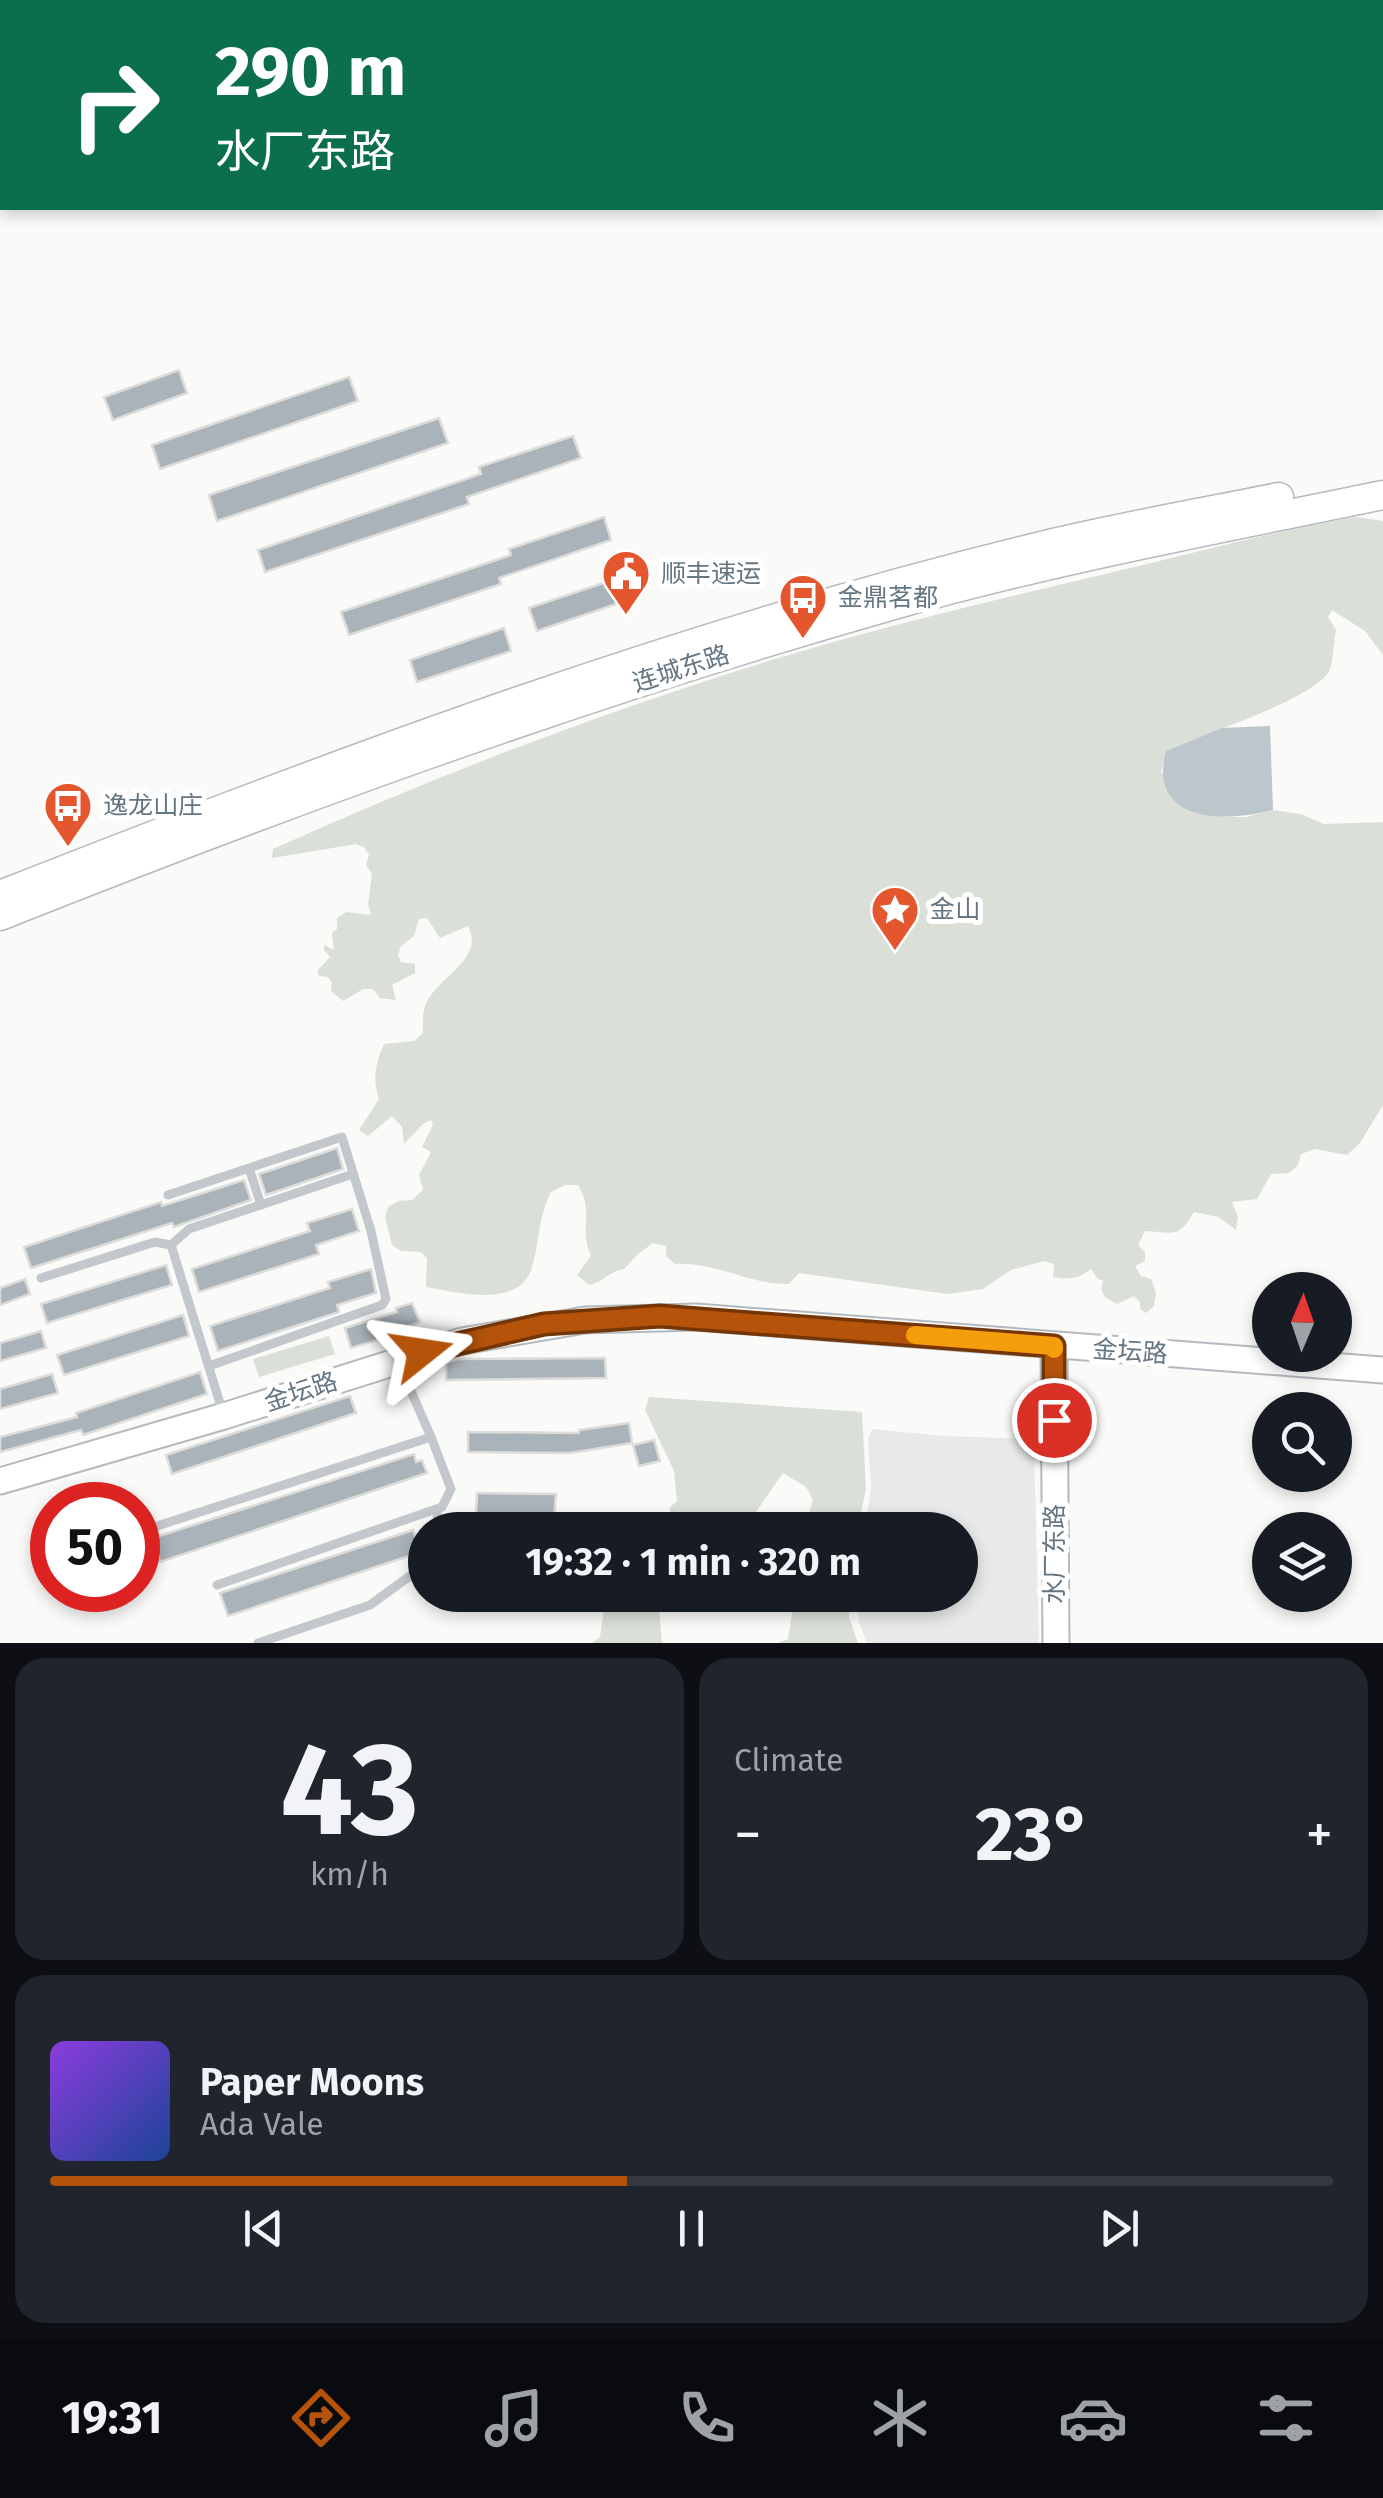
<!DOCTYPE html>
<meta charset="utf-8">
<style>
:root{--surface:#171b24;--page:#20242c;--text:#f1f3f6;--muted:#9ea1a6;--line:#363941;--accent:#b45309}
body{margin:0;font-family:"Fira Sans","Noto Sans SC",sans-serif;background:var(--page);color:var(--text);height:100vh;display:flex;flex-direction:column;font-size:38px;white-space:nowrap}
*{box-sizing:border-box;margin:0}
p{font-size:32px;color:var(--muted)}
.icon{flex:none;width:55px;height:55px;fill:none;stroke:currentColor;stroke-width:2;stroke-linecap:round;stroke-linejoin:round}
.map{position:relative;height:1643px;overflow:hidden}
.details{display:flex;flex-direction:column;gap:15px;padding:15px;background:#0d0f14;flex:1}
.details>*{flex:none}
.hud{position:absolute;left:0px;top:0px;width:1385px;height:210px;box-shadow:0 5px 15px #0003;background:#0b6e4f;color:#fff;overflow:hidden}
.needle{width:65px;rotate:2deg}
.fabs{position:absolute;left:1252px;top:1272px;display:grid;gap:20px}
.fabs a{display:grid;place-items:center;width:100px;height:100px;border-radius:50%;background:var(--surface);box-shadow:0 5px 15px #0003;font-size:50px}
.speed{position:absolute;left:30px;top:1482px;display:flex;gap:20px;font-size:50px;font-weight:700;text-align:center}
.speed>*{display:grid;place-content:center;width:130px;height:130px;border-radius:50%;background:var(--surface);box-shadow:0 5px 15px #0003;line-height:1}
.speed .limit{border:15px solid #d22;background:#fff;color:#111}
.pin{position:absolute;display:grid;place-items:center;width:85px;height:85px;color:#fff;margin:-42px;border:5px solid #fff;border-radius:50%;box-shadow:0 2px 10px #0007}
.me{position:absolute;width:110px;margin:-55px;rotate:75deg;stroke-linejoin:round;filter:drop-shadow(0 0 8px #0008)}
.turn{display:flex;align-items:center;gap:35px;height:210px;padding:0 50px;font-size:45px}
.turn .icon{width:130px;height:130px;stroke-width:2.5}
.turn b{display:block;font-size:70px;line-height:85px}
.big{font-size:75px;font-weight:700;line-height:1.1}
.details .tile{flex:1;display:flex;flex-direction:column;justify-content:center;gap:15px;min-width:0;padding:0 35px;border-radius:30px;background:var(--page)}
.details .dial{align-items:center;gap:0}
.dial b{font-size:130px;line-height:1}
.song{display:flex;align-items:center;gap:30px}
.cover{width:120px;height:120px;border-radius:15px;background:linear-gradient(135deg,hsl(270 70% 55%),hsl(220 70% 35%))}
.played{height:10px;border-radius:5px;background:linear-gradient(90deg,var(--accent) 45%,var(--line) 45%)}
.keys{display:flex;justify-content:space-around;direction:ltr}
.heat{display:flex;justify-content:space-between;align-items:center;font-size:55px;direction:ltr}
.details .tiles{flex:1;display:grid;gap:15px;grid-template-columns:1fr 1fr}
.tile:last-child{grid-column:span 2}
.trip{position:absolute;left:408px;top:1512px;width:570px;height:100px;border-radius:50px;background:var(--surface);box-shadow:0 5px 15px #0003;font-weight:700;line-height:100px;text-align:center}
.dock{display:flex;height:160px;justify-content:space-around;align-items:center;background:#090b0e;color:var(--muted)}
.dock .icon{width:70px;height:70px}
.dock .current{color:var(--accent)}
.dock b{font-size:45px;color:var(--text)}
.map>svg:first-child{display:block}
.built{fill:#e8e9e9}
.green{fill:#dadfd7}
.water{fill:#bbc7cb}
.building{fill:#aab3b9;stroke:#dcdcda;stroke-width:2.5}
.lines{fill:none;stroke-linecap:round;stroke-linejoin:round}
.secondary-casing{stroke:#b3babf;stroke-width:29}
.primary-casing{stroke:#b5babe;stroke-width:31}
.lane{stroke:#c3c8cc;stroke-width:9}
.secondary{stroke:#fff;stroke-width:25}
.primary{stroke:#fff;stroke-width:28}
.route-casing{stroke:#753606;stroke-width:25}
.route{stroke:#b45309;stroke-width:18}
.slow{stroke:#f59e0b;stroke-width:18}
.labels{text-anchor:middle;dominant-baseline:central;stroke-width:10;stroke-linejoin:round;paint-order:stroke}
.poi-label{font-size:25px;fill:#657683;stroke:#fff;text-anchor:start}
.street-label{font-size:25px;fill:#657683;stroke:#fff}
</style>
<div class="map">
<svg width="1383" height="1643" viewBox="0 0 1383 1643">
<rect width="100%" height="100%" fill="#fafaf8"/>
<path class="built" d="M872 1429 944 1436 1030 1439 1034 1449 1039 1643H867L859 1622 858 1595H960V1530H864L871 1490 868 1439Z"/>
<g class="green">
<path d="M1356 517 1383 521V655L1365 631 1332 610 1328 617 1336 630C1334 640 1333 661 1330 669 1318 699 1198 735 1167 751L1161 772 1223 817H1246L1273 810 1300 814 1324 824 1383 822V1105L1360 1143 1347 1155 1315 1149 1301 1154 1298 1165 1289 1173 1271 1174 1257 1199 1232 1202 1238 1217 1236 1230 1218 1217 1194 1212C1178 1240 1172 1232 1145 1231L1138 1245 1145 1252V1261L1135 1266 1141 1276 1151 1279 1156 1293 1154 1306 1146 1313 1140 1309V1302L1134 1296 1117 1304 1105 1297 1101 1289 1103 1281 1097 1278 1091 1269C1079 1279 1068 1280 1053 1277L1054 1264 1044 1261 1011 1270 983 1289 947 1294 799 1273 789 1284C750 1285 714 1261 675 1264L666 1256V1246L653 1243 638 1254 624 1269C609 1271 604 1282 589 1285L577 1275 591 1256C578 1226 595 1213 578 1185H565L551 1192C538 1217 540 1241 532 1267 520 1310 456 1292 426 1287L427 1258 421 1252 401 1251 392 1245 385 1217 388 1207 399 1201 412 1200 423 1190 419 1175 431 1152 422 1147 433 1125 431 1120 423 1124 404 1144 402 1127 392 1116 368 1136 359 1130 379 1099C372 1080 376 1061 384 1044L414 1041 422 1034C424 1026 422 1017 424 1010 430 979 487 962 468 926L440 938 427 918 419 919 414 936 401 946 398 955 401 962 415 964V973L392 985 396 1000 380 998 373 989H363L343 1001 331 991 332 983 328 977 319 976 317 971 330 957 324 950V945L334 950 332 933 337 929V918L346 912 371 915 368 904 372 874 366 865 369 855 364 847 356 844 272 858 273 849C435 776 605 711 775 659 884 626 995 600 1105 574 1189 555 1272 531 1356 517Z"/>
<path d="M329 1336 335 1354 259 1377 253 1359Z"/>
<path d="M649 1397 862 1412 866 1489 857 1530H790L792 1523 808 1516 813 1500 806 1487 783 1473 744 1529 731 1525 728 1530H676L669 1508 677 1501 674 1471 645 1410Z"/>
<path d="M606 1595H658L662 1643H592L600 1637Z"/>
<path d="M795 1595H850L849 1617 858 1643H778L788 1639Z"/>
</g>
<path class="water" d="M1270 726 1273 810C1224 823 1147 823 1166 751L1222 728Z"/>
<g class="building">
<path d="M179 370 187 393 113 420 104 397Z"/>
<path d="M349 377 358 401 160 469 152 445Z"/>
<path d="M439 418 448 443 217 521 209 495Z"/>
<path d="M573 436 581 458 467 497 469 504 265 572 258 550 481 474 479 467Z"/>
<path d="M604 517 611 540 499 578 501 584 349 635 341 612 511 555 509 549Z"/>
<path d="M624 576 631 599 537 631 529 608Z"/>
<path d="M504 628 511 651 417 682 410 660Z"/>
<path d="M337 1148 343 1169 266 1195 259 1174Z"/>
<path d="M244 1180 251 1200 174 1227 172 1223 31 1268 24 1247 161 1202 162 1206Z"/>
<path d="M352 1209 359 1231 316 1245 319 1254 199 1292 192 1269 310 1231 307 1223Z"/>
<path d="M166 1265 172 1285 47 1323 41 1304Z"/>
<path d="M371 1269 376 1293 337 1305 339 1312 218 1351 210 1326 330 1288 328 1282Z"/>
<path d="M25 1279 30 1294 0 1305V1288Z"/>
<path d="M412 1303 420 1322 403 1328 404 1332 351 1348 345 1328 397 1312 396 1308Z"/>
<path d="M183 1315 189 1336 64 1375 57 1355Z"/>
<path d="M41 1331 46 1348 0 1361V1343Z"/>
<path d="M605 1358 606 1378 446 1380V1363L458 1359Z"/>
<path d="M200 1372 207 1394 83 1435 81 1430 0 1452V1437L77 1417 76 1413Z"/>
<path d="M52 1374 58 1393 0 1409V1389Z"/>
<path d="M350 1396 356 1413 172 1474 166 1455Z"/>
<path d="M629 1423 632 1443 570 1453 468 1452V1432L579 1433V1430Z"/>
<path d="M654 1440 660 1461 639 1466 633 1445Z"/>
<path d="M414 1454 416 1462 422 1460 427 1473 160 1562 153 1538Z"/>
<path d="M477 1493 556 1494 554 1519H476Z"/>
<path d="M413 1530 421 1552 228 1616 220 1593Z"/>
</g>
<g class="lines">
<g class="secondary-casing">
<g id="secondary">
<path d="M1054 1346 1056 1643"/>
<path d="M0 1481 224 1416 462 1341 585 1320 696 1317 1383 1370"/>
</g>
</g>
<g class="primary-casing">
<g id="primary">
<path d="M0 895C340 761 685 632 1041 546 1119 527 1200 513 1279 497"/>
<path d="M0 916C292 800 588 692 890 606 1052 560 1218 529 1383 495"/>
</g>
</g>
<g class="lane">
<path d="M249 1168 261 1205"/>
<path d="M168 1195 342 1137 371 1231 386 1299 382 1305 209 1366"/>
<path d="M171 1245 189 1229 353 1174"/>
<path d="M41 1278 155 1242 171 1245 223 1413"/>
<path d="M400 1366 431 1437"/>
<path d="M436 1510 440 1530"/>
<path d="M154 1527 431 1437 451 1489 442 1507 217 1585"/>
<path d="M258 1643 370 1605 425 1565"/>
</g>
<use href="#secondary" class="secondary"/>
<use href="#primary" class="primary"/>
</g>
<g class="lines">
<g class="route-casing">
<path id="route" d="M422 1352 544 1324 660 1316 1054 1346V1420"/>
</g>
<use href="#route" class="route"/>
<path class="slow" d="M915 1335 1054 1346V1349"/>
</g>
<defs>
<g id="civic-pin" transform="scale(2.5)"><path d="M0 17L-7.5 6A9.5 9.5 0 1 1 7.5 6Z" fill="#e4572e" stroke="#fff"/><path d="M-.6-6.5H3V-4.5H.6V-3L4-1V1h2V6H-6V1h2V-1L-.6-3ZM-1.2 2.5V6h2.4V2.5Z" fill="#fff"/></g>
<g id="bus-pin" transform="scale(2.5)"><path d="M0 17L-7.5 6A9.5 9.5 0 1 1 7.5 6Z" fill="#e4572e" stroke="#fff"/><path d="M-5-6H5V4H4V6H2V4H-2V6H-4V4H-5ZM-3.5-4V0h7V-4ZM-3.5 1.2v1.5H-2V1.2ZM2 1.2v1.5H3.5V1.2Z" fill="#fff"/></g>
<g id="sight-pin" transform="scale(2.5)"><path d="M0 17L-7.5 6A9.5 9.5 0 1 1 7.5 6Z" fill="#e4572e" stroke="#fff"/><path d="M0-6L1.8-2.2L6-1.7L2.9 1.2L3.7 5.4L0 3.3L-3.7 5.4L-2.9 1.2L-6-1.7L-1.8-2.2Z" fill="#fff"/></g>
</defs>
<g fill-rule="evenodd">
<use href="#civic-pin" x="626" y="574"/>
<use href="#bus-pin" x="803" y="598"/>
<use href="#bus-pin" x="68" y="806"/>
<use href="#sight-pin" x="895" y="910"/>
</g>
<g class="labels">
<g class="poi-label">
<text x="661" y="574">顺丰速运</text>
<text x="838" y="598">金鼎茗都</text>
<text x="103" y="806">逸龙山庄</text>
<text x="930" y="910">金山</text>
</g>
<g class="street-label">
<text transform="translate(681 669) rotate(-18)">连城东路</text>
<text transform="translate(1130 1352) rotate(4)">金坛路</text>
<text transform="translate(301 1392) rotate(-18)">金坛路</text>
<text transform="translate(1055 1554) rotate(-90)">水厂东路</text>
</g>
</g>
</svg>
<div class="fabs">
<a><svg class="needle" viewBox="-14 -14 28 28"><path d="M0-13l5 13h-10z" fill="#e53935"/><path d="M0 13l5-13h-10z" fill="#9ea1a6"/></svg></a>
<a><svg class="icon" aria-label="search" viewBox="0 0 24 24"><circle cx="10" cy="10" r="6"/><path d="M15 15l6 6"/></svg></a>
<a><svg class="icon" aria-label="layers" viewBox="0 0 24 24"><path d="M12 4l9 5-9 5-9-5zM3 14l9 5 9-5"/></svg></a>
</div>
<div class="speed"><div class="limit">50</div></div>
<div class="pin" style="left:1054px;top:1420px;background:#d93025"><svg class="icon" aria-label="arrive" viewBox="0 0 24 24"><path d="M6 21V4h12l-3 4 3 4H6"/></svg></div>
<svg class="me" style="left:422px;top:1352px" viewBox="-20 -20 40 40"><path d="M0-17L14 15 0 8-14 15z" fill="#b45309" stroke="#fff" stroke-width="4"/></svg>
<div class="trip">19:32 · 1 min · 320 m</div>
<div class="hud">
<div class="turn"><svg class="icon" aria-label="right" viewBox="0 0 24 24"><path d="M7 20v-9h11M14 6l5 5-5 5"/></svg><div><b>290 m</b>水厂东路</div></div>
</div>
</div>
<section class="details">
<div class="tiles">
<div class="tile dial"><b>43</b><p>km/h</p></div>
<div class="tile"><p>Climate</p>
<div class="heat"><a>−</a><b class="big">23°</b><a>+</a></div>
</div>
<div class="tile">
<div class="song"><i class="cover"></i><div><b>Paper Moons</b><p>Ada Vale</p></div></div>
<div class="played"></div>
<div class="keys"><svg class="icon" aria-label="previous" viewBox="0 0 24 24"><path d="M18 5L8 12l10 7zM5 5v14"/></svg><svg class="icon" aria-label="pause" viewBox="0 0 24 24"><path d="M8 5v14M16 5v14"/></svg><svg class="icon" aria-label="next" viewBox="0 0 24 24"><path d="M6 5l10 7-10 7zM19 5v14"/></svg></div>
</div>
</div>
</section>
<nav class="dock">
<b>19:31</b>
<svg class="icon current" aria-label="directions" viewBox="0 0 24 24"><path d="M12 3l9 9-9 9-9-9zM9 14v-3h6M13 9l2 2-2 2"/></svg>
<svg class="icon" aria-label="music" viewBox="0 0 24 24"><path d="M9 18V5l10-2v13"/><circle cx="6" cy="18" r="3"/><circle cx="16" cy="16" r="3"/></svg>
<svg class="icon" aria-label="phone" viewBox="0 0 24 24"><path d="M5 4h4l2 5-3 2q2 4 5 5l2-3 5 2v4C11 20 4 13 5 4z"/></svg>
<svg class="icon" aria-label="climate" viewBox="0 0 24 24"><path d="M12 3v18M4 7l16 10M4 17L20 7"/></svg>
<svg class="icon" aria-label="car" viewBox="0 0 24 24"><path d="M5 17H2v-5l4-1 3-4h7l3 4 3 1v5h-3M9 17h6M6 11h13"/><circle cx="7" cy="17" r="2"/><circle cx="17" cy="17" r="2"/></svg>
<svg class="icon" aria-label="filters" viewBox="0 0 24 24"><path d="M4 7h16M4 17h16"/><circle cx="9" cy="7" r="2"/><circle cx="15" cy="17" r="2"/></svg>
</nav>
